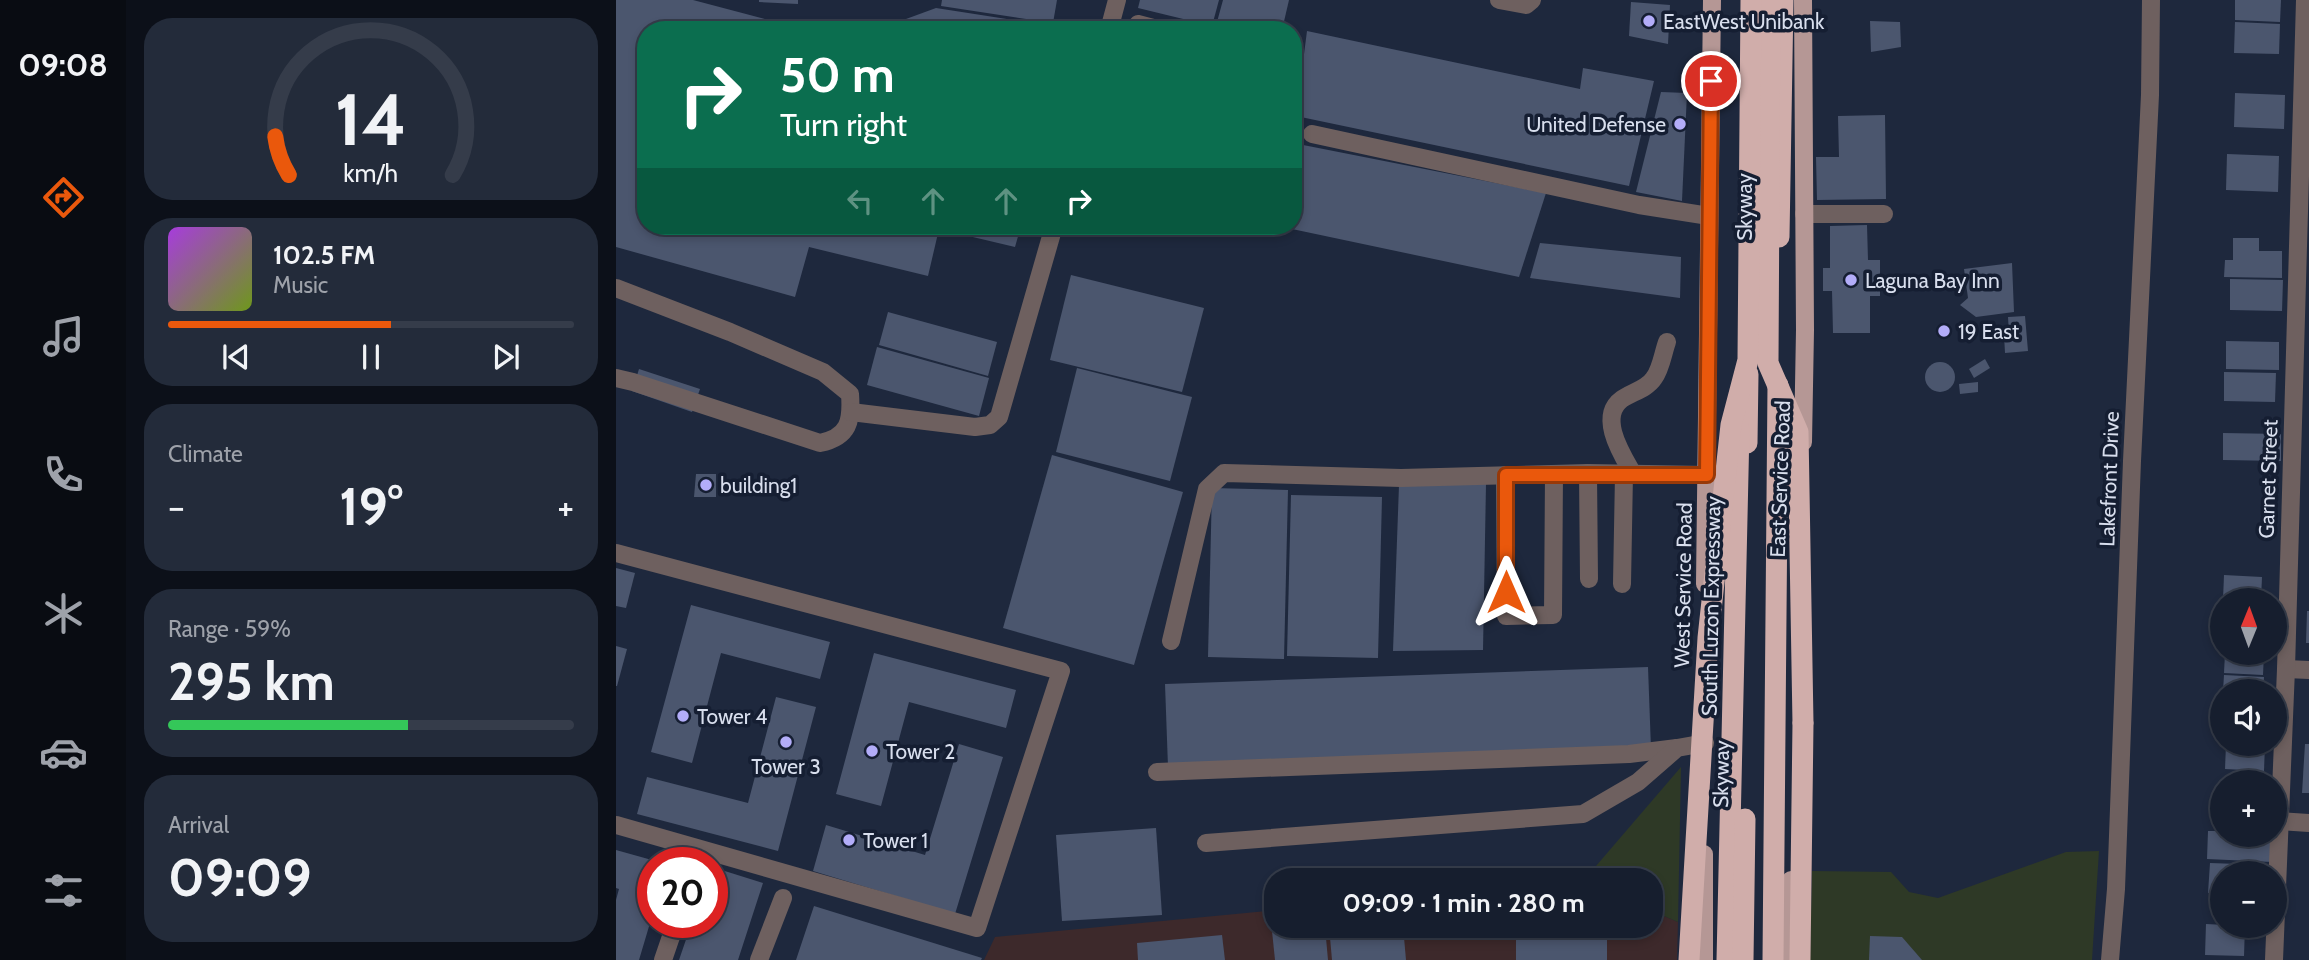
<!DOCTYPE html>
<meta charset="utf-8">
<style>
:root{--surface:#161e2e;--page:#232b3a;--text:#f1f3f6;--muted:#9ea2aa;--line:#353c4a;--accent:#ea580c}
body{margin:0;font-family:Cabin,sans-serif;background:var(--page);color:var(--text);height:100vh;display:flex;flex-direction:column;font-size:26px;white-space:nowrap}
*{box-sizing:border-box;margin:0}
p{font-size:23px;color:var(--muted)}
.icon{flex:none;width:38px;height:38px;fill:none;stroke:currentColor;stroke-width:2;stroke-linecap:round;stroke-linejoin:round}
.map{position:relative;flex:1;overflow:hidden}
.sheet{display:flex;flex-direction:column;gap:18px;padding:18px;background:#0c1019;width:490px}
.sheet>*{flex:none}
.guide{position:absolute;left:21px;top:21px;width:665px;height:214px;border-radius:28px;box-shadow:0 4px 10px #0003,0 0 0 2px var(--line);background:#0b6e4f;color:#fff;overflow:hidden}
.needle{width:46px;rotate:1deg}
.controls{position:absolute;left:1594px;top:588px;display:grid;gap:14px}
.controls a{display:grid;place-items:center;width:77px;height:77px;border-radius:50%;background:var(--surface);box-shadow:0 4px 10px #0003,0 0 0 2px var(--line);font-size:35px}
.speed{position:absolute;left:21px;top:847px;display:flex;gap:14px;font-size:35px;font-weight:700;text-align:center}
.speed>*{display:grid;place-content:center;width:91px;height:91px;border-radius:50%;background:var(--surface);box-shadow:0 4px 10px #0003,0 0 0 2px var(--line);line-height:1}
.speed .limit{border:10px solid #d22;background:#fff;color:#111}
.pin{position:absolute;display:grid;place-items:center;width:60px;height:60px;color:#fff;margin:-30px;border:4px solid #fff;border-radius:50%;box-shadow:0 2px 7px #0007}
.me{position:absolute;width:77px;margin:-38px;rotate:0deg;stroke-linejoin:round;filter:drop-shadow(0 0 5px #0008)}
.turn{display:flex;align-items:center;gap:24px;height:147px;padding:0 28px;font-size:32px}
.turn .icon{width:91px;height:91px;stroke-width:2.5}
.turn b{display:block;font-size:49px;line-height:60px}
.lanes{display:flex;align-items:center;height:66px;padding:0 28px;background:#0003;justify-content:center;gap:35px;direction:ltr}
.lanes .off{opacity:.35}
.big{font-size:52px;font-weight:700;line-height:1.1}
.sheet .card{flex:1;display:flex;flex-direction:column;justify-content:center;gap:10px;min-width:0;padding:0 24px;border-radius:28px;background:var(--page)}
.sheet .dial{align-items:center;gap:0}
.dial svg{height:182px;overflow:visible;fill:none;stroke:var(--line);stroke-width:7;stroke-linecap:round;text-anchor:middle}
.dial text{fill:var(--text);stroke:none}
.song{display:flex;align-items:center;gap:21px}
.cover{width:84px;height:84px;border-radius:10px;background:linear-gradient(135deg,hsl(280 70% 55%),hsl(80 70% 35%))}
.played{height:7px;border-radius:4px;background:linear-gradient(90deg,var(--accent) 55%,var(--line) 55%)}
.keys{display:flex;justify-content:space-around;direction:ltr}
.heat{display:flex;justify-content:space-between;align-items:center;font-size:38px;direction:ltr}
.charge{height:10px;border-radius:5px;background:linear-gradient(90deg,#34c759 59%,var(--line) 0)}
.trip{position:absolute;left:648px;top:868px;width:399px;height:70px;border-radius:28px;background:var(--surface);box-shadow:0 4px 10px #0003,0 0 0 2px var(--line);font-weight:700;line-height:70px;text-align:center}
main{display:flex;flex:1;min-height:0}
.menu{display:flex;flex-direction:column;width:126px;justify-content:space-around;align-items:center;background:#090c12;color:var(--muted)}
.menu .icon{width:49px;height:49px}
.menu .current{color:var(--accent)}
.menu b{font-size:32px;color:var(--text)}
.map>svg:first-child{display:block}
.commercial{fill:#3d292b}
.green{fill:#2e3926}
.building{fill:#4b566e}
.lines{fill:none;stroke-linecap:round;stroke-linejoin:round}
.minor{stroke:#6e605f;stroke-width:18}
.major{stroke:#b59795;stroke-width:18}
.highway{stroke:#d0adaa;stroke-width:21}
.highway-bridge{stroke:#d0adaa;stroke-width:21}
.route-casing{stroke:#983908;stroke-width:18}
.route{stroke:#ea580c;stroke-width:12}
.poi-dot{fill:#b3adf9;stroke:#151e32;stroke-width:2.5}
.labels{text-anchor:middle;dominant-baseline:central;stroke-width:7;stroke-linejoin:round;paint-order:stroke}
.poi-label{font-size:21px;fill:#d8deed;stroke:#151e32;text-anchor:start}
.street-label{font-size:21px;fill:#d8deed;stroke:#151e32}
</style>
<main>
<nav class="menu">
<b>09:08</b>
<svg class="icon current" aria-label="directions" viewBox="0 0 24 24"><path d="M12 3l9 9-9 9-9-9zM9 14v-3h6M13 9l2 2-2 2"/></svg>
<svg class="icon" aria-label="music" viewBox="0 0 24 24"><path d="M9 18V5l10-2v13"/><circle cx="6" cy="18" r="3"/><circle cx="16" cy="16" r="3"/></svg>
<svg class="icon" aria-label="phone" viewBox="0 0 24 24"><path d="M5 4h4l2 5-3 2q2 4 5 5l2-3 5 2v4C11 20 4 13 5 4z"/></svg>
<svg class="icon" aria-label="climate" viewBox="0 0 24 24"><path d="M12 3v18M4 7l16 10M4 17L20 7"/></svg>
<svg class="icon" aria-label="car" viewBox="0 0 24 24"><path d="M5 17H2v-5l4-1 3-4h7l3 4 3 1v5h-3M9 17h6M6 11h13"/><circle cx="7" cy="17" r="2"/><circle cx="17" cy="17" r="2"/></svg>
<svg class="icon" aria-label="filters" viewBox="0 0 24 24"><path d="M4 7h16M4 17h16"/><circle cx="9" cy="7" r="2"/><circle cx="15" cy="17" r="2"/></svg>
</nav>
<section class="sheet">
<div class="card dial"><svg viewBox="0 0 100 80">
<path d="M14 69A42 42 0 1 1 86 69"/>
<path d="M14 69A42 42 0 0 1 8 52" stroke="#ea580c"/>
<text x="50" y="56" font-size="32" font-weight="700">14</text>
<text x="50" y="72" font-size="11">km/h</text>
</svg></div>
<div class="card">
<div class="song"><i class="cover"></i><div><b>102.5 FM</b><p>Music</p></div></div>
<div class="played"></div>
<div class="keys"><svg class="icon" aria-label="previous" viewBox="0 0 24 24"><path d="M18 5L8 12l10 7zM5 5v14"/></svg><svg class="icon" aria-label="pause" viewBox="0 0 24 24"><path d="M8 5v14M16 5v14"/></svg><svg class="icon" aria-label="next" viewBox="0 0 24 24"><path d="M6 5l10 7-10 7zM19 5v14"/></svg></div>
</div>
<div class="card"><p>Climate</p>
<div class="heat"><a>−</a><b class="big">19°</b><a>+</a></div>
</div>
<div class="card"><p>Range · 59%</p><b class="big">295 km</b><div class="charge"></div></div>
<div class="card"><p>Arrival</p><b class="big">09:09</b></div>
</section>
<div class="map">
<svg width="1693" height="960" viewBox="0 0 1693 960">
<rect width="100%" height="100%" fill="#1e283d"/>
<path class="commercial" d="M660 910V926H1034V910L1062 922 1061 960H368L379 937Z"/>
<g class="green">
<path d="M1065 767 1062 922 1034 910V880H968Z"/>
<path d="M1483 851 1476 960H1194L1196 871 1275 872 1293 892 1322 898 1450 852Z"/>
</g>
<g class="building">
<path d="M0 0H77L168 24 166 30H30V226H405L399 247 323 229 312 276 193 247 179 297 0 247Z"/>
<path d="M143 0H182V4L143 2Z"/>
<path d="M326 0H441L437 23 325 6Z"/>
<path d="M524 0H603L596 26 522 8Z"/>
<path d="M607 0H673L666 30H630L601 22Z"/>
<path d="M1619 0H1665L1664 22 1619 20Z"/>
<path d="M1015 2 1054 5 1052 44 1013 36Z"/>
<path d="M320 8 443 27 442 30H260Z"/>
<path d="M1254 21 1284 22 1285 47 1255 52Z"/>
<path d="M1619 22 1664 24 1663 54 1618 53Z"/>
<path d="M691 31 964 89 967 68 1038 81 1013 186 680 116Z"/>
<path d="M1045 92 1071 93 1066 201 1020 192Z"/>
<path d="M1619 93 1669 95 1668 129 1618 127Z"/>
<path d="M1269 115 1270 199 1201 200 1200 157H1223L1222 116Z"/>
<path d="M677 143 930 193 903 277 676 229Z"/>
<path d="M1611 154 1663 156 1662 192 1610 190Z"/>
<path d="M1251 225 1252 260H1264V296H1254V333H1217L1216 291H1207V268H1214V226Z"/>
<path d="M1617 238H1643V251H1666V278L1608 277 1609 260H1617Z"/>
<path d="M924 243 1065 257 1064 298 914 278Z"/>
<path d="M1396 263 1398 312 1360 317 1344 305 1352 298 1348 269Z"/>
<path d="M455 275 588 308 566 392 434 360Z"/>
<path d="M1614 279 1667 280 1666 311 1614 310Z"/>
<path d="M272 312 381 342 372 376 263 345Z"/>
<path d="M1409 316 1412 351 1389 353 1388 335 1393 334 1392 317Z"/>
<path d="M1610 341 1663 342V370L1610 369Z"/>
<path d="M261 347 373 378 363 416 251 385Z"/>
<path d="M1369 359 1374 368 1358 378 1353 369Z"/>
<circle cx="1324" cy="377" r="15"/>
<path d="M461 368 576 397 554 481 440 452Z"/>
<path d="M23 369 84 389 76 412 16 391Z"/>
<path d="M1608 372 1660 373 1659 402 1608 401Z"/>
<path d="M1362 382V392L1344 394 1343 384Z"/>
<path d="M1607 433 1665 434V461L1607 460Z"/>
<path d="M436 455 567 492 518 665 387 628Z"/>
<path d="M80 474H100V497H78Z"/>
<path d="M870 484 867 650 777 651 783 485Z"/>
<path d="M596 488 672 490 668 659 592 657Z"/>
<path d="M675 495 766 497 762 658 671 656Z"/>
<path d="M0 568 19 573 10 608 0 606Z"/>
<path d="M1608 575 1646 577 1645 600H1607Z"/>
<path d="M75 605 214 642 204 679 105 653 76 763 35 752Z"/>
<path d="M1691 611H1693V643H1690Z"/>
<path d="M0 646 11 649 1 686H0Z"/>
<path d="M258 653 400 690 390 728 293 702 265 806 220 794Z"/>
<path d="M1609 653H1648L1647 675 1608 673Z"/>
<path d="M1032 667 1035 749 552 767 549 684Z"/>
<path d="M1608 675 1648 677 1647 691H1607Z"/>
<path d="M160 697 200 707 162 851 21 814 31 777 132 803Z"/>
<path d="M1597 703 1606 704V734H1596Z"/>
<path d="M343 744 387 757 339 914 197 871 210 825 309 855Z"/>
<path d="M1610 744H1649L1648 771 1609 769Z"/>
<path d="M1689 744H1693V793H1686Z"/>
<path d="M540 828 546 915 446 921 440 835Z"/>
<path d="M1592 831H1606V835H1657L1656 862 1591 859Z"/>
<path d="M0 850 43 862 37 863V913L23 960H0V900L3 889 0 888Z"/>
<path d="M1594 863 1650 865V873H1606V893H1592Z"/>
<path d="M96 867 147 883 122 960H63L76 922H96Z"/>
<path d="M198 906 366 958 365 960H180Z"/>
<path d="M1590 924 1629 926 1628 956 1589 955Z"/>
<path d="M713 926H787L790 960H716Z"/>
<rect x="900" y="926" width="91" height="34"/>
<path d="M709 927 712 960H659L656 931Z"/>
<path d="M606 935 609 960H522L521 943Z"/>
<path d="M1254 936 1286 937 1306 960H1253Z"/>
</g>
<g class="lines">
<g class="minor">
<path d="M883 0 910 5 916 0"/>
<path d="M493 30 501 0"/>
<path d="M521 30 522 24 545 30"/>
<path d="M696 134 1023 205 1093 216"/>
<path d="M1188 214H1268"/>
<path d="M0 288 114 332 207 372 234 394C236 421 233 437 204 443L17 382 0 378"/>
<path d="M235 412 359 427 374 425 383 417 438 226"/>
<path d="M972 473 973 579"/>
<path d="M1017 474C1007 456 981 417 1006 399 1016 392 1031 389 1038 378 1045 369 1047 353 1051 342"/>
<path d="M889 475 890 616 937 615 938 474"/>
<path d="M0 553 445 671 361 928 0 825"/>
<path d="M1006 584 1008 474"/>
<path d="M555 641 591 489 608 473 785 478 972 473 1091 475"/>
<path d="M1670 669 1693 670"/>
<path d="M541 772 1013 754 1061 748"/>
<path d="M1664 821 1693 823"/>
<path d="M590 843 967 814 1022 782 1061 748 1089 743"/>
<path d="M47 960 60 922"/>
<path d="M143 960 167 898"/>
<path d="M1494 960 1500 889 1516 461 1534 95 1535 0"/>
<path d="M1658 960 1670 669 1689 0"/>
</g>
<g class="major">
<path d="M1187 0 1189 330 1187 442"/>
<path d="M1089 584 1096 0"/>
<path d="M1088 960V854"/>
<path d="M1174 960 1175 880"/>
</g>
<g class="highway">
<path d="M1163 237 1167 0"/>
<path d="M1131 443 1132 374"/>
<path d="M1111 960 1123 429"/>
<path d="M1127 960 1129 819"/>
<path d="M1157 960 1162 385"/>
<path d="M1184 960 1187 723"/>
</g>
<g class="highway-bridge">
<path d="M1154 0 1152 363 1182 432 1187 723"/>
<path d="M1073 960 1092 638 1115 425 1132 360 1135 0"/>
</g>
</g>
<g class="lines">
<g class="route-casing">
<path id="route" d="M890 592V475H1091L1095 81"/>
</g>
<use href="#route" class="route"/>
</g>
<g class="poi-dot">
<circle cx="1033" cy="21" r="7"/>
<circle cx="1064" cy="124" r="7"/>
<circle cx="1235" cy="280" r="7"/>
<circle cx="1328" cy="331" r="7"/>
<circle cx="90" cy="485" r="7"/>
<circle cx="67" cy="716" r="7"/>
<circle cx="170" cy="742" r="7"/>
<circle cx="256" cy="751" r="7"/>
<circle cx="233" cy="840" r="7"/>
</g>
<g class="labels">
<g class="poi-label">
<text x="1047" y="21">EastWest Unibank</text>
<text x="1050" y="124" text-anchor="end">United Defense</text>
<text x="1249" y="280">Laguna Bay Inn</text>
<text x="1342" y="331">19 East</text>
<text x="104" y="485">building1</text>
<text x="81" y="716">Tower 4</text>
<text x="270" y="751">Tower 2</text>
<text x="170" y="766" text-anchor="middle">Tower 3</text>
<text x="247" y="840">Tower 1</text>
</g>
<g class="street-label">
<text transform="translate(1128 207) rotate(-90)">Skyway</text>
<text transform="translate(1164 479) rotate(-88)">East Service Road</text>
<text transform="translate(1493 479) rotate(-88)">Lakefront Drive</text>
<text transform="translate(1652 479) rotate(-88)">Garnet Street</text>
<text transform="translate(1067 585) rotate(-89)">West Service Road</text>
<text transform="translate(1095 606) rotate(-89)">South Luzon Expressway</text>
<text transform="translate(1105 774) rotate(-89)">Skyway</text>
</g>
</g>
</svg>
<div class="controls">
<a><svg class="needle" viewBox="-14 -14 28 28"><path d="M0-13l5 13h-10z" fill="#e53935"/><path d="M0 13l5-13h-10z" fill="#9ea2aa"/></svg></a>
<a><svg class="icon" aria-label="sound" viewBox="0 0 24 24"><path d="M4 9h4l5-4v14l-5-4H4zM17 9q2 3 0 6"/></svg></a>
<a>+</a>
<a>−</a>
</div>
<div class="speed"><div class="limit">20</div></div>
<div class="pin" style="left:1095px;top:81px;background:#d93025"><svg class="icon" aria-label="arrive" viewBox="0 0 24 24"><path d="M6 21V4h12l-3 4 3 4H6"/></svg></div>
<svg class="me" style="left:890px;top:592px" viewBox="-20 -20 40 40"><path d="M0-17L14 15 0 8-14 15z" fill="#ea580c" stroke="#fff" stroke-width="4"/></svg>
<div class="trip">09:09 · 1 min · 280 m</div>
<div class="guide">
<div class="turn"><svg class="icon" aria-label="right" viewBox="0 0 24 24"><path d="M7 20v-9h11M14 6l5 5-5 5"/></svg><div><b>50 m</b>Turn right</div></div>
<div class="lanes"><svg class="icon off" aria-label="left" viewBox="0 0 24 24"><path d="M17 20v-9H6M10 6l-5 5 5 5"/></svg><svg class="icon off" aria-label="ahead" viewBox="0 0 24 24"><path d="M12 20V5M6 11l6-6 6 6"/></svg><svg class="icon off" aria-label="ahead" viewBox="0 0 24 24"><path d="M12 20V5M6 11l6-6 6 6"/></svg><svg class="icon" aria-label="right" viewBox="0 0 24 24"><path d="M7 20v-9h11M14 6l5 5-5 5"/></svg></div>
</div>
</div>
</main>
